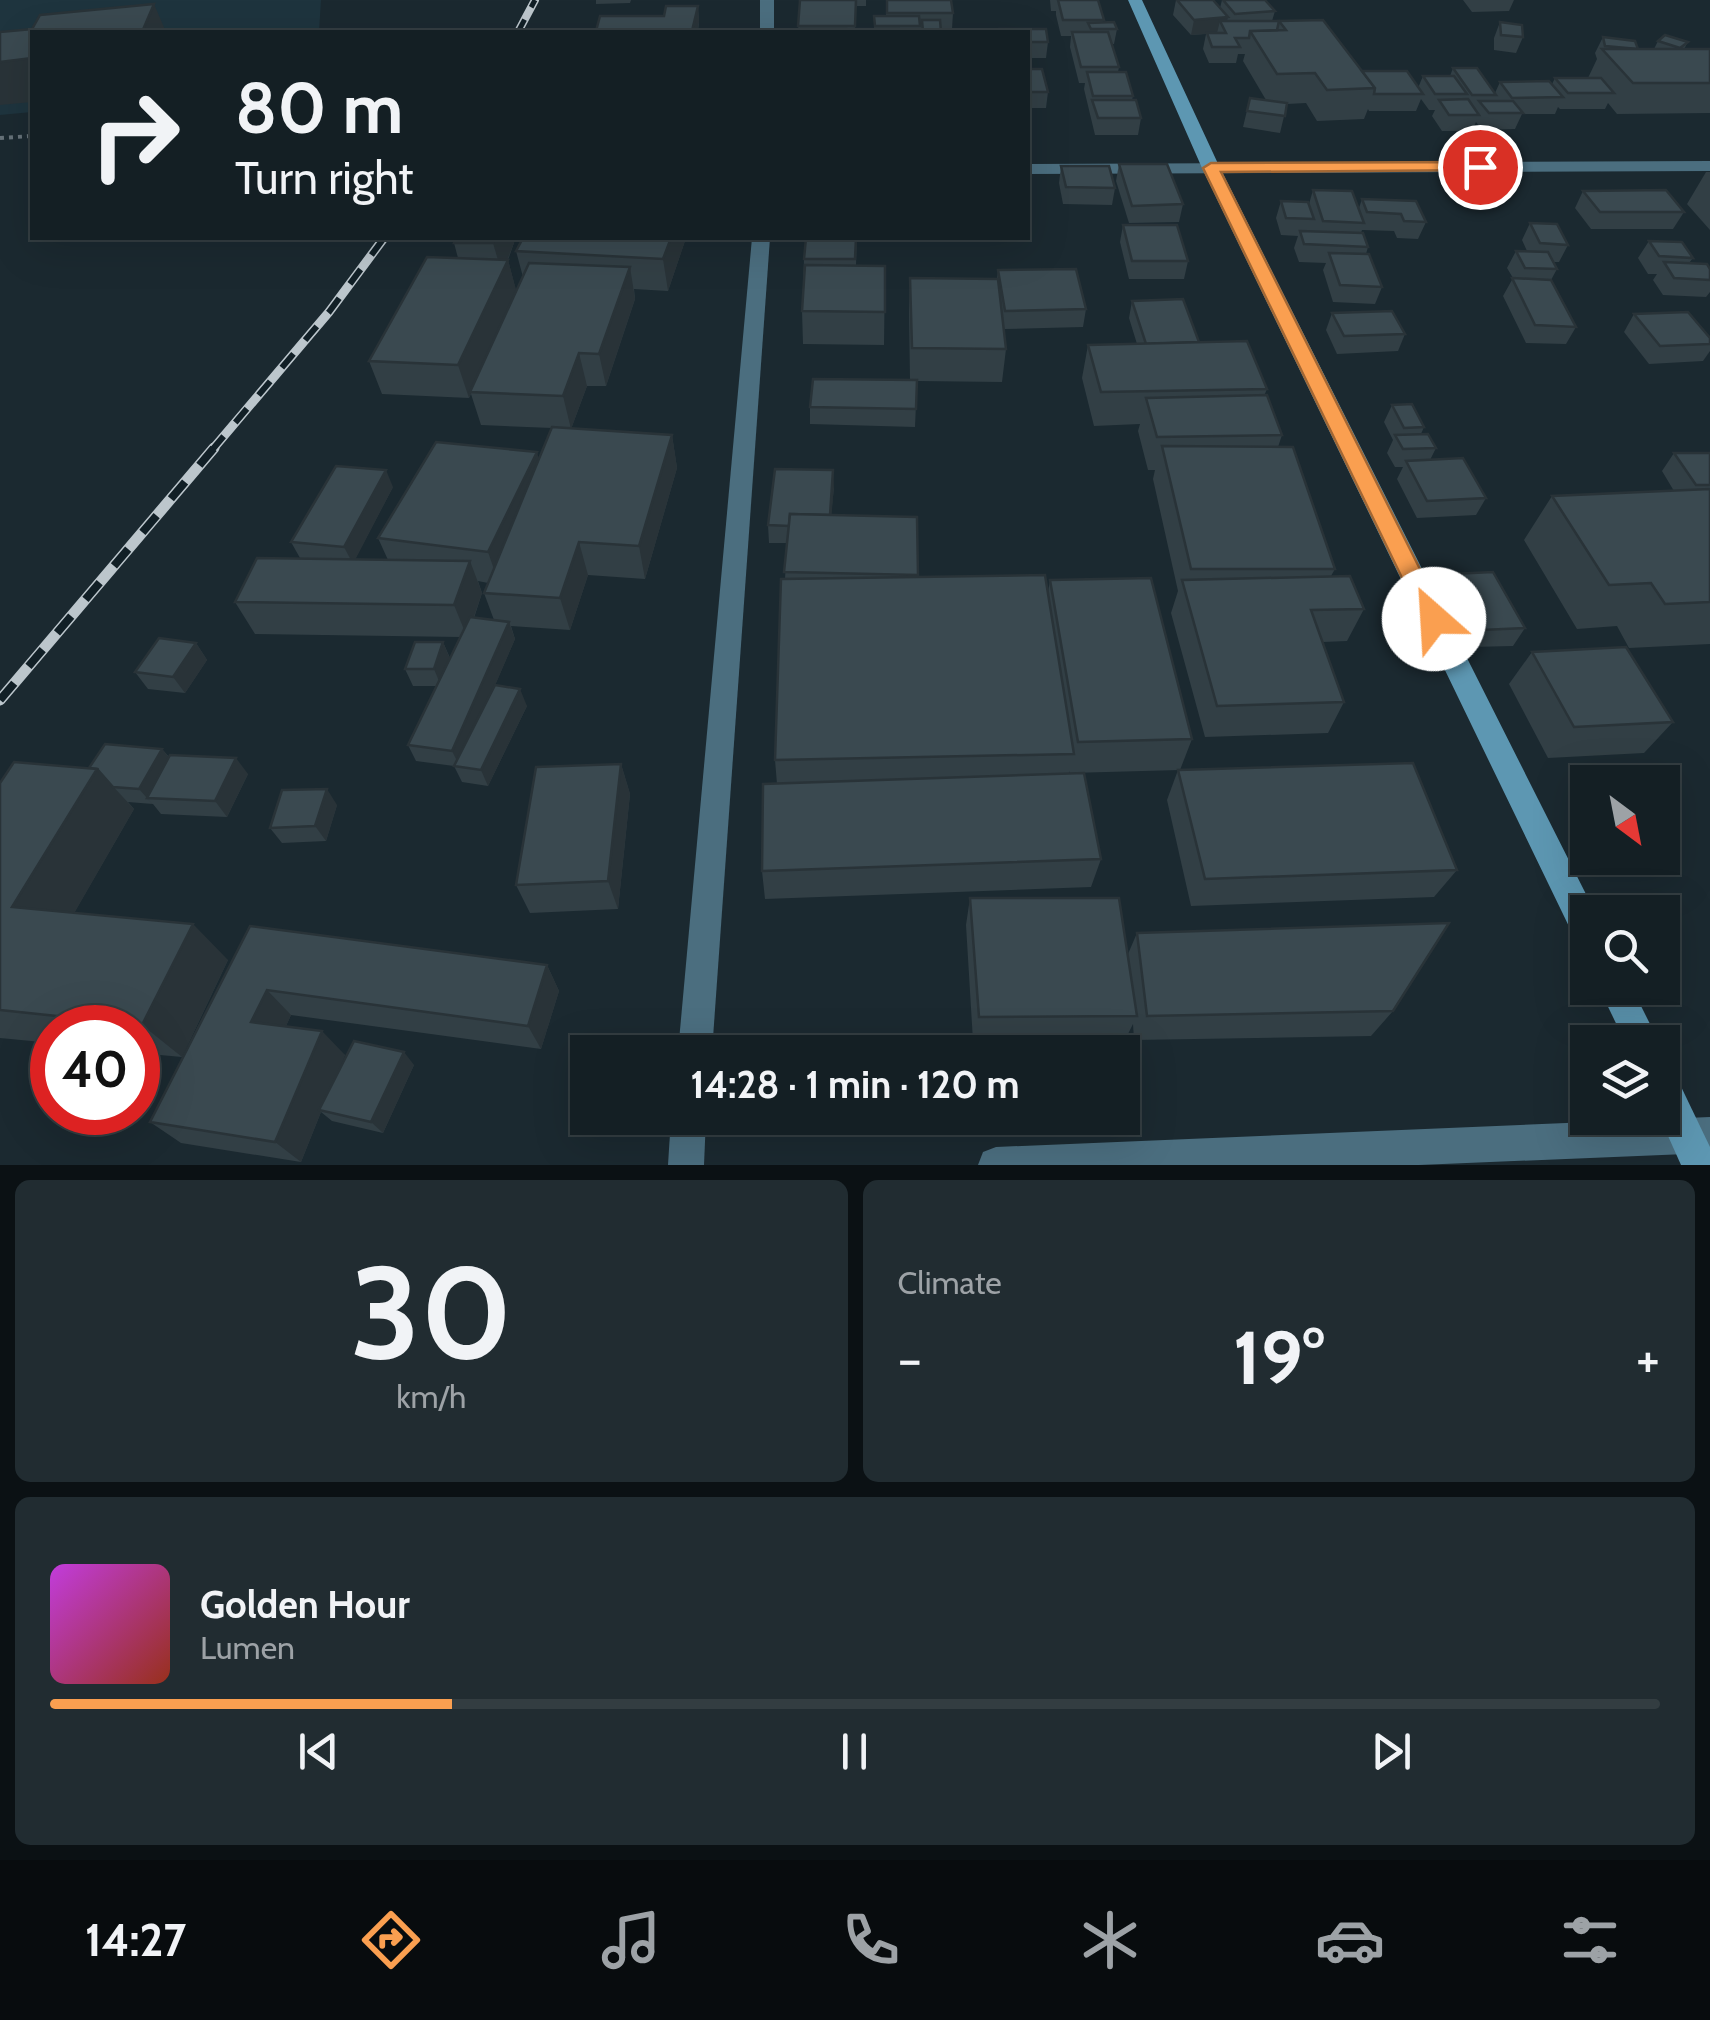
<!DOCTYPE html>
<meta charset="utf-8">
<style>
:root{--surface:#141f24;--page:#212c31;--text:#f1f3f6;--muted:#9da2a6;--line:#333d41;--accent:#fa9f50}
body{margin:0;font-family:Cabin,sans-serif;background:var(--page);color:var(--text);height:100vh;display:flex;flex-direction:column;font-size:38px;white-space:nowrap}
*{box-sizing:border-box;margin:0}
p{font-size:32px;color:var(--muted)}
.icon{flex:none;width:55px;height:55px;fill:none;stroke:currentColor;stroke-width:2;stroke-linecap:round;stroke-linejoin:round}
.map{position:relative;height:1165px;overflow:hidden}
.side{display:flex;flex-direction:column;gap:15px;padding:15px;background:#0b1114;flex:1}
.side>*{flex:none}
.banner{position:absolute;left:30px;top:30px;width:1000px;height:210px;border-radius:0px;box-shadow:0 10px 40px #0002,0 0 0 2px var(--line);background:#141f24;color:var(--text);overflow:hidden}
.needle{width:65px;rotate:148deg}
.fabs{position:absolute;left:1570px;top:765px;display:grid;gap:20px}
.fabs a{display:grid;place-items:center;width:110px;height:110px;border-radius:0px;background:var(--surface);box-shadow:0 10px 40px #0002,0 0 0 2px var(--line);font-size:50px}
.speed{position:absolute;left:30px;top:1005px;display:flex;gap:20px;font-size:50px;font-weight:700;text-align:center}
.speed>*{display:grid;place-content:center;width:130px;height:130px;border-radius:50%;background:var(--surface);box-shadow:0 10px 40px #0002,0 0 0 2px var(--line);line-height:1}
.speed .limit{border:15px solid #d22;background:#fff;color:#111}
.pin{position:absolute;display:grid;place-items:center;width:85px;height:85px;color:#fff;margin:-42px;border:5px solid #fff;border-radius:50%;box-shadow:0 2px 10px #0007}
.me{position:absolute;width:110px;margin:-55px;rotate:334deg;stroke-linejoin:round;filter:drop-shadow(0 0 8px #0008)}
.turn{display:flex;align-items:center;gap:35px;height:210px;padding:0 40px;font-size:45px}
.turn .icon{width:130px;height:130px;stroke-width:2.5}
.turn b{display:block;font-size:70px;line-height:85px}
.big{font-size:75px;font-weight:700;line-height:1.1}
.side .card{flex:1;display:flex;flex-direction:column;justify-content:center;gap:15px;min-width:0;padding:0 35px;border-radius:15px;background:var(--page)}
.side .dial{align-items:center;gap:0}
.dial b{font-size:130px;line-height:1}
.song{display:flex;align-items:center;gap:30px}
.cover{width:120px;height:120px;border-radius:15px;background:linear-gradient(135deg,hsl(290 70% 55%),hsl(10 70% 35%))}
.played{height:10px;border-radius:5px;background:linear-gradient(90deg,var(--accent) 25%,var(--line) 25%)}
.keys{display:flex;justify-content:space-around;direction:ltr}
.heat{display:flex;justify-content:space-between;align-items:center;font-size:55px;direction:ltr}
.side .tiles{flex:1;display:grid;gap:15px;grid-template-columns:1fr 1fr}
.card:last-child{grid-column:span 2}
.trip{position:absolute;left:570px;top:1035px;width:570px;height:100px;border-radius:0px;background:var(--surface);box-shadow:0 10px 40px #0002,0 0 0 2px var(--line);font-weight:700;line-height:100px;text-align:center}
.tabs{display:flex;height:160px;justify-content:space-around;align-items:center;background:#080c0e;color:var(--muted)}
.tabs .icon{width:70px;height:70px}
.tabs .selected{color:var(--accent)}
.tabs b{font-size:45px;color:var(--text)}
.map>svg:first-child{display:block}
.built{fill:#1e343e}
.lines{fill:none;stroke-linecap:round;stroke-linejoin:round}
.path{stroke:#667279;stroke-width:4;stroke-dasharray:4 5;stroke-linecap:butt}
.street{fill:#4b6e7f;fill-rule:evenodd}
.secondary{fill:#5d97b2;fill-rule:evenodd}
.rail-far2-casing{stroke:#bcc6cc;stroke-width:8}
.rail-far1-casing{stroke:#bcc6cc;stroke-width:9}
.rail-casing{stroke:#bcc6cc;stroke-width:11}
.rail-far2{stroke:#111f26;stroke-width:5;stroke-dasharray:14;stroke-linecap:butt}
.rail-far1{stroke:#111f26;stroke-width:6;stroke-dasharray:18;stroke-linecap:butt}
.rail{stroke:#111f26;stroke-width:8;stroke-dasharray:22;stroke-linecap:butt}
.wall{fill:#323f45;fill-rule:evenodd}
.shaded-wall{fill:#293338}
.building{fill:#3a4950;stroke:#293338;stroke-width:2.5}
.route{fill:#fa9f50;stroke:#a26734;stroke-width:2.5}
</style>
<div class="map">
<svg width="1710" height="1165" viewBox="0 0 1710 1165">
<rect width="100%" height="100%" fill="#1b2930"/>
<path class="built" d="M0 0H321L319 32H32V112L0 115Z"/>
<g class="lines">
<path class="path" d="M0 138 32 136"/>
<g class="street">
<rect x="760" y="0" width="14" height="32"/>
<path d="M1710 161V171L1028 174V164Z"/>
<path d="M752 238H770L712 1052H678Z"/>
<path d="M1710 1117V1153L1419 1165H978L983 1152 996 1147Z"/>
<path d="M671 1118H706L704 1165H668Z"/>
</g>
<g class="secondary">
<path d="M1128 0H1142L1220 168 1595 912H1588V947L1577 943 1202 168Z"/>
<path d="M1599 988H1632L1659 1042H1625Z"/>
<path d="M1662 1067 1674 1072 1710 1147V1165H1681L1660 1118Z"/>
</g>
<g class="rail-far2-casing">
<path id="rail-far2" d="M518 32 535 0"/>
</g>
<g class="rail-far1-casing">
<path id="rail-far1" d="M212 450 329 312 384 238"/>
</g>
<g class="rail-casing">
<path id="rail" d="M0 700 214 448"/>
</g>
<use href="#rail-far2" class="rail-far2"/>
<use href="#rail-far1" class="rail-far1"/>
<use href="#rail" class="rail"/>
</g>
<g class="wall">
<path d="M596 0H631L630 3 596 4Z"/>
<path d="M800 0H866V6H856L855 29H874V16H886V0L953 13 952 29H941V32H922V29H920V32H798Z"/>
<path d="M1050 0H1098L1103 22 1117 29 1114 44H1112L1119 67 1118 72 1133 96 1132 100 1141 118 1138 135H1095L1084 89 1085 83H1079L1070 47 1071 36H1061L1056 15V11H1051Z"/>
<path d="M1162 0H1213L1220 8 1222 0H1265L1275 11 1272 21 1323 20 1362 71 1418 88 1423 76H1450L1453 68 1495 93 1500 82 1552 84 1555 78H1588L1597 59 1595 53 1603 37 1638 49H1654L1658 41 1688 42 1684 49H1710V113L1617 114 1608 103 1605 109H1560L1558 107 1555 114H1522L1515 129 1482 130 1476 122 1472 131H1442L1432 116 1435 110H1429L1421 99 1416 111H1369L1368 109 1364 119 1317 121 1306 103 1287 104 1280 133 1243 127 1250 98 1266 100 1243 61 1245 54H1238L1236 63H1209L1203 49 1206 34 1191 35 1173 15 1176 0Z"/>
<path d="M1463 0H1514L1509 11 1472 12Z"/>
<path d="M698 6 699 22 698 32H596V31L664 16Z"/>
<path d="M1500 22 1523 37 1516 53 1494 50V38Z"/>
<path d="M999 29H1046L1048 42 1046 58H1028V32H998Z"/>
<path d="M1028 69 1048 92 1046 108H1028Z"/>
<path d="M1119 164 1183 204 1179 222 1129 223 1116 181Z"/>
<path d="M1061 166 1115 188 1112 205 1063 204 1059 183Z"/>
<path d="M1706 172H1710V230L1687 204Z"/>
<path d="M1313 190 1359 208 1362 199 1426 222 1418 239 1397 238 1394 231 1362 230 1361 233 1368 247 1366 254 1382 287 1375 304 1333 302 1323 270 1326 263 1299 262 1294 248 1298 236 1281 235 1276 218 1281 201 1309 204Z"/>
<path d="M1583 191 1684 212 1673 229H1591L1575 208Z"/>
<path d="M1530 223 1568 245 1559 262H1553L1557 269 1551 280 1576 327 1566 344 1526 343 1503 296 1513 278 1507 268 1516 251H1527L1522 240Z"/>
<path d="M1123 225 1188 261 1184 279H1129L1120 242Z"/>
<path d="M456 238H686L668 291 634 289 635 299 606 386H587L571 429 672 435 677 468 645 579 588 575 570 630 511 626 515 639 495 685 527 706 488 786 462 782 454 766 416 761 408 745 437 686H413L405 669 443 642 450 658 460 637 255 634 235 602 300 558 291 542 393 487 355 559 388 560 378 538 539 459 552 428 481 425 471 394 469 398 382 394 369 361 458 258 454 243ZM515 240H521L516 251 523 277 516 291 508 260ZM478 581 488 583 484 593 494 620 474 618 482 593Z"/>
<path d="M857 238 856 265 885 266 884 345 803 344 802 311 804 259Z"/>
<path d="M1649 241 1693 258 1689 263 1710 269V292L1706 297 1663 295 1653 280 1657 274H1648L1638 258Z"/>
<path d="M998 270 1086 309 1083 327 1004 329 1006 349 1002 382 917 381 915 427 810 424V407L910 380 909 311 910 278 997 279Z"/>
<path d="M1132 301 1199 342 1267 389 1264 396 1282 435 1278 447 1335 569 1331 576 1364 609 1347 641 1323 642 1344 702 1328 733 1205 737 1171 613 1178 591 1153 479 1155 470H1148L1138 431 1140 424 1094 426 1082 378 1088 345 1137 344 1129 318Z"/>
<path d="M1332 313 1405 334 1398 351 1337 354 1326 330Z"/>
<path d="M1634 314 1710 338V351L1703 361 1649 364 1624 332Z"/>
<path d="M1392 405 1424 427 1421 434 1436 448 1430 460 1486 498 1476 515 1417 518 1397 479 1403 467H1395L1387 453 1393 440 1384 422Z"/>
<path d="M1674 453H1710V644L1629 648 1617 626 1577 629 1524 540 1552 496 1674 491 1662 471Z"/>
<path d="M834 487 831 515 917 517V577L1048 592 1050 580 1192 739 1180 770 1070 773V771L1069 774 1101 859 1091 887 765 899 762 871 777 784 775 760 787 543H769L768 525Z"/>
<path d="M1452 574 1525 628 1513 646 1471 647 1442 591Z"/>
<path d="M196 643 207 660 185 693 148 689 135 672Z"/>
<path d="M1532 652 1673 722 1644 753 1548 758 1509 684Z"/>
<path d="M162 749 169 757 248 774 227 817 161 814 153 804 128 802 134 809 74 913 228 960 182 1057 138 1053V1028H52V1043L0 1038V783L89 768Z"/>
<path d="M621 764 630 794 618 909 530 913 516 885Z"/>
<path d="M1178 770 1457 870 1434 897 1191 906 1167 800Z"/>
<path d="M337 805 326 841 282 843 270 828Z"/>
<path d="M970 898 1128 954 1137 933 1393 1011 1371 1036 1134 1040 1133 1024 1125 1040 973 1041 966 925Z"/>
<path d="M250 926 547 965 559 991 541 1049 291 1015 286 1026 345 1055 336 1076 414 1065 383 1133 332 1121 321 1112 301 1162 181 1143 150 1122Z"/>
</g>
<g class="shaded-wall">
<path d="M154 4 166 32H142Z"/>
<path d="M698 6 699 22 697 32H693Z"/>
<path d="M1228 17 1225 31 1220 21 1217 33 1191 35 1194 20Z"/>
<path d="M32 58V102L0 105V62Z"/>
<path d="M496 238H515V240L505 266 508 260 517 293 469 398 458 365 502 274 493 243Z"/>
<path d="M671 238H686L668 291 663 259Z"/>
<path d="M630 267 635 299 606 386 599 354Z"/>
<path d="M579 353 587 386 571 429 563 396Z"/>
<path d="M672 435 677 468 645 579 639 546Z"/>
<path d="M537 452 546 485 499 584 488 552Z"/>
<path d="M386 470 393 487 353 564 344 547Z"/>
<path d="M833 470 834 487 829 544V526Z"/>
<path d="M579 542 588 575 570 630 560 598Z"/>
<path d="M470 561 482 593 467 637 454 605Z"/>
<path d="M509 622 515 639 460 767 452 751Z"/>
<path d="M443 642 450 659 441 686 434 669Z"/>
<path d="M196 643 207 660 185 693 173 677Z"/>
<path d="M520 689 527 706 488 786 481 770Z"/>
<path d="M162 749 176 766 147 798 153 805 139 789Z"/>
<path d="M236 758 248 774 227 817 215 801Z"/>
<path d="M621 764 630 794 618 909 608 881Z"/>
<path d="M97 769 134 809 57 943 12 907Z"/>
<path d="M327 789 337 805 326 841 315 826Z"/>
<path d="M193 924 228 960 182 1057 142 1025Z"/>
<path d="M547 965 559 991 541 1049 528 1026Z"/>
<path d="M267 990 291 1015 277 1046 251 1022Z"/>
<path d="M322 1031 345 1055 322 1110H319L321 1112 301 1162 275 1142Z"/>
<path d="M404 1052 414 1065 383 1133 371 1122Z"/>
</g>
<g class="building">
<path d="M800 0H856L855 26H798Z"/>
<path d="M887 0H951L953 13H887Z"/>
<path d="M1058 0H1098L1104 20H1063Z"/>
<path d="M1177 0H1213L1228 17 1194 20Z"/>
<path d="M1223 0H1265L1275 11 1235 14Z"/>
<path d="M154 4 142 32H32V58L0 62V32L32 29 40 15Z"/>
<path d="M666 6H698L692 31H697V32L596 31 600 16H664Z"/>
<path d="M874 16H919L920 26H875Z"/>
<path d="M922 20H940L941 32H923Z"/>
<path d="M1323 20 1375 88 1327 90 1315 73 1277 74 1250 31 1286 30 1279 21Z"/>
<path d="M1220 21H1279L1277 30 1250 31 1249 38H1235L1240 47H1212L1207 33H1226Z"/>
<path d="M1114 22 1117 29H1091L1088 23Z"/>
<path d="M1500 22 1522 25 1523 37 1501 35Z"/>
<path d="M801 29H846V32H800Z"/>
<path d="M855 29H899L900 32H855Z"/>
<path d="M999 29H1046L1048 42H1028V32H999Z"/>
<path d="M1072 32H1108L1119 67H1081Z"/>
<path d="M1665 35 1688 42 1680 48 1658 41Z"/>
<path d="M1603 37 1635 41 1638 49 1605 46Z"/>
<path d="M1602 49H1710V83H1633Z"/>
<path d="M1453 68H1477L1496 95H1472Z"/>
<path d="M1028 69H1042L1048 92H1028Z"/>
<path d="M1362 71H1407L1423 94H1374L1375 88Z"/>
<path d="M1087 72H1126L1133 96H1093Z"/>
<path d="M1423 76H1454L1467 94H1435Z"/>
<path d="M1555 78H1601L1614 93H1568Z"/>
<path d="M1549 81 1563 97 1512 98 1500 82Z"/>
<path d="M1250 98 1287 103 1285 116 1247 111Z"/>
<path d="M1468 99 1479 115H1449L1439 100Z"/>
<path d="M1092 100H1136L1141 118H1098Z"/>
<path d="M1479 101H1513L1523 113H1489Z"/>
<path d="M1119 164H1167L1183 204 1132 206Z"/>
<path d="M1061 166H1109L1115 188 1066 187Z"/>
<path d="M1313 190 1352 191 1364 223 1323 221Z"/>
<path d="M1666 190 1684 212H1600L1583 191Z"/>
<path d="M1362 199 1416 201 1426 222 1404 221 1401 214 1367 212Z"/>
<path d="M1281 201 1308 202 1314 219 1286 218Z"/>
<path d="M1530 223 1557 224 1568 245 1540 243Z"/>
<path d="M1123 225H1177L1188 261H1132Z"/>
<path d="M1300 231 1363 233 1368 247 1304 244Z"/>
<path d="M456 238H496L493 243H454Z"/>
<path d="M523 238H671L663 259 516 251Z"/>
<path d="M806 238H856L855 259H804Z"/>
<path d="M1649 241 1682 242 1693 258 1659 256Z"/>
<path d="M1516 251 1548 252 1557 269 1525 268Z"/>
<path d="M1329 253 1369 254 1382 287 1340 285Z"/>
<path d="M427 257 508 260 458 365 369 361Z"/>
<path d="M1664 262 1707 264 1710 269V280L1674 278Z"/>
<path d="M529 263 630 267 599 354 579 353 563 396 470 392Z"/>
<path d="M805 265 885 266V312L802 311Z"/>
<path d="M1076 269 1086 309 1005 311 998 270Z"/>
<path d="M910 278 998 279 1006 349 912 348Z"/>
<path d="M1512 278 1551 280 1576 327 1535 325Z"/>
<path d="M1183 299 1199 342 1146 344 1132 301Z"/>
<path d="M1392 311 1405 334 1344 336 1332 313Z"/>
<path d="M1688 312 1710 338V344L1660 346 1634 314Z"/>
<path d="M1247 341 1267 389 1101 392 1088 345Z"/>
<path d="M813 379 917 380 916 409 810 407Z"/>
<path d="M1267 395 1282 435 1157 437 1146 398Z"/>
<path d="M1412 404 1424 427 1404 428 1392 405Z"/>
<path d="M552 427 672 435 639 546 579 542 560 598 484 593Z"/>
<path d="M1428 434 1436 448 1403 449 1395 435Z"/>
<path d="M436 442 537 452 488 552 378 538Z"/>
<path d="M1162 446 1293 447 1335 569H1191Z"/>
<path d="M1674 453H1710V485H1696Z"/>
<path d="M1463 458 1486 498 1427 501 1406 461Z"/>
<path d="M336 466 386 470 344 547 291 542Z"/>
<path d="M775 469 833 470 830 515 790 514 789 526 768 525Z"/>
<path d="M1710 489V602L1665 604 1651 583 1609 585 1552 496Z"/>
<path d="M790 514 917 517 918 575 784 572Z"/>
<path d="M257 558 470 561 454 605 235 602Z"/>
<path d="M1493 572 1525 628 1482 630 1452 574Z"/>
<path d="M1045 575 1074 754 775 760 781 579Z"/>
<path d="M1350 576 1364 609 1311 610 1344 702 1217 706 1182 580Z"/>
<path d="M1151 578 1192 739 1078 742 1050 580Z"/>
<path d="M470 617 509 622 452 751 408 745Z"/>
<path d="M159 638 196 643 173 677 135 672Z"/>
<path d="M415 642H443L434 669H405Z"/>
<path d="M1626 647 1673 722 1574 727 1532 652Z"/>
<path d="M495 685 520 689 481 770 454 766Z"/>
<path d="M105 744 162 749 139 789 113 787 97 769 89 768Z"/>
<path d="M170 755 236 758 215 801 147 798Z"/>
<path d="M14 762 97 769 12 907 193 924 142 1025 0 1010V783Z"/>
<path d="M1413 763 1457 870 1205 879 1178 770Z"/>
<path d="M621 764 608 881 516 885 536 767Z"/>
<path d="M1084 773 1101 859 762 871 763 784Z"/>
<path d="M327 789 315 826 270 828 282 790Z"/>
<path d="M970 898H1119L1137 1016 979 1017Z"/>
<path d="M1449 923 1393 1011 1147 1016 1137 933Z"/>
<path d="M250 926 547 965 528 1026 267 990 251 1022 322 1031 275 1142 150 1122Z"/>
<path d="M354 1041 404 1052 371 1122 319 1110Z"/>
</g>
<path class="route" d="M1480 162 1485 164V170L1221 172 1445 619 1434 628 1422 619 1203 168 1211 163Z"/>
</svg>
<div class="fabs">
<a><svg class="needle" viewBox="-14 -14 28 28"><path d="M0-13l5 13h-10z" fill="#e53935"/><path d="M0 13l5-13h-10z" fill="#9da2a6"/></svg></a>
<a><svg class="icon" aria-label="search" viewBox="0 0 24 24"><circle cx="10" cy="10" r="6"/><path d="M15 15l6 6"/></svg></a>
<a><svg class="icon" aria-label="layers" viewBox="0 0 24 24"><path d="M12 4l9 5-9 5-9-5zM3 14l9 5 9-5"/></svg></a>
</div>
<div class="speed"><div class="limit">40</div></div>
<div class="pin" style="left:1480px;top:167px;background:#d93025"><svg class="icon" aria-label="arrive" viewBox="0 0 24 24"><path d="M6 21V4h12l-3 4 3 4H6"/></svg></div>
<svg class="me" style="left:1434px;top:619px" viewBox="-20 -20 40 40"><circle r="19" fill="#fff"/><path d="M0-13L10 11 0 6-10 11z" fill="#fa9f50"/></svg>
<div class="trip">14:28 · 1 min · 120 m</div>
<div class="banner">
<div class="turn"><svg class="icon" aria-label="right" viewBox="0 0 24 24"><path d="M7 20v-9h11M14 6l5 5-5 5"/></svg><div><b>80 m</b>Turn right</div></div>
</div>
</div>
<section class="side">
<div class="tiles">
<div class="card dial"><b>30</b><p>km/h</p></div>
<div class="card"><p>Climate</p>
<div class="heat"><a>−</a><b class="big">19°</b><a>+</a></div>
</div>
<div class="card">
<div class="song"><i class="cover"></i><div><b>Golden Hour</b><p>Lumen</p></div></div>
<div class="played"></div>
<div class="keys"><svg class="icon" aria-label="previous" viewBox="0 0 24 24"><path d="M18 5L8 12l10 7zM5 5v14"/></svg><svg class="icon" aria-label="pause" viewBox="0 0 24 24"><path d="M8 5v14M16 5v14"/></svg><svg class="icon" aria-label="next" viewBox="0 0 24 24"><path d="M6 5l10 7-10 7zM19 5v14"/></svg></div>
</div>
</div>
</section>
<nav class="tabs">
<b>14:27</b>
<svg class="icon selected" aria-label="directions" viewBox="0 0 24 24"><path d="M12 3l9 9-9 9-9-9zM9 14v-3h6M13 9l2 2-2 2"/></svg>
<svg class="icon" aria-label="music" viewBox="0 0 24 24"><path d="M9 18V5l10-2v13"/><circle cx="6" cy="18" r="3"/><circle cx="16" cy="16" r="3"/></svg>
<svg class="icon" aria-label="phone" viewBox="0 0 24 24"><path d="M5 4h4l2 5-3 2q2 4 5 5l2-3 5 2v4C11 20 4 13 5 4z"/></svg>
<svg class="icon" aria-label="climate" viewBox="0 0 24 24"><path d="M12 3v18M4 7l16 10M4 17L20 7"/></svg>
<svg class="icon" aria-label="car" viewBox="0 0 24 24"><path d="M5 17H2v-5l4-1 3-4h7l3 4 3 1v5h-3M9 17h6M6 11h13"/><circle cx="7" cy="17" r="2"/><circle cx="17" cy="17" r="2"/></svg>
<svg class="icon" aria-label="filters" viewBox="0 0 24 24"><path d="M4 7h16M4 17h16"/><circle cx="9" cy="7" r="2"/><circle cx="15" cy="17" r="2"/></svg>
</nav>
